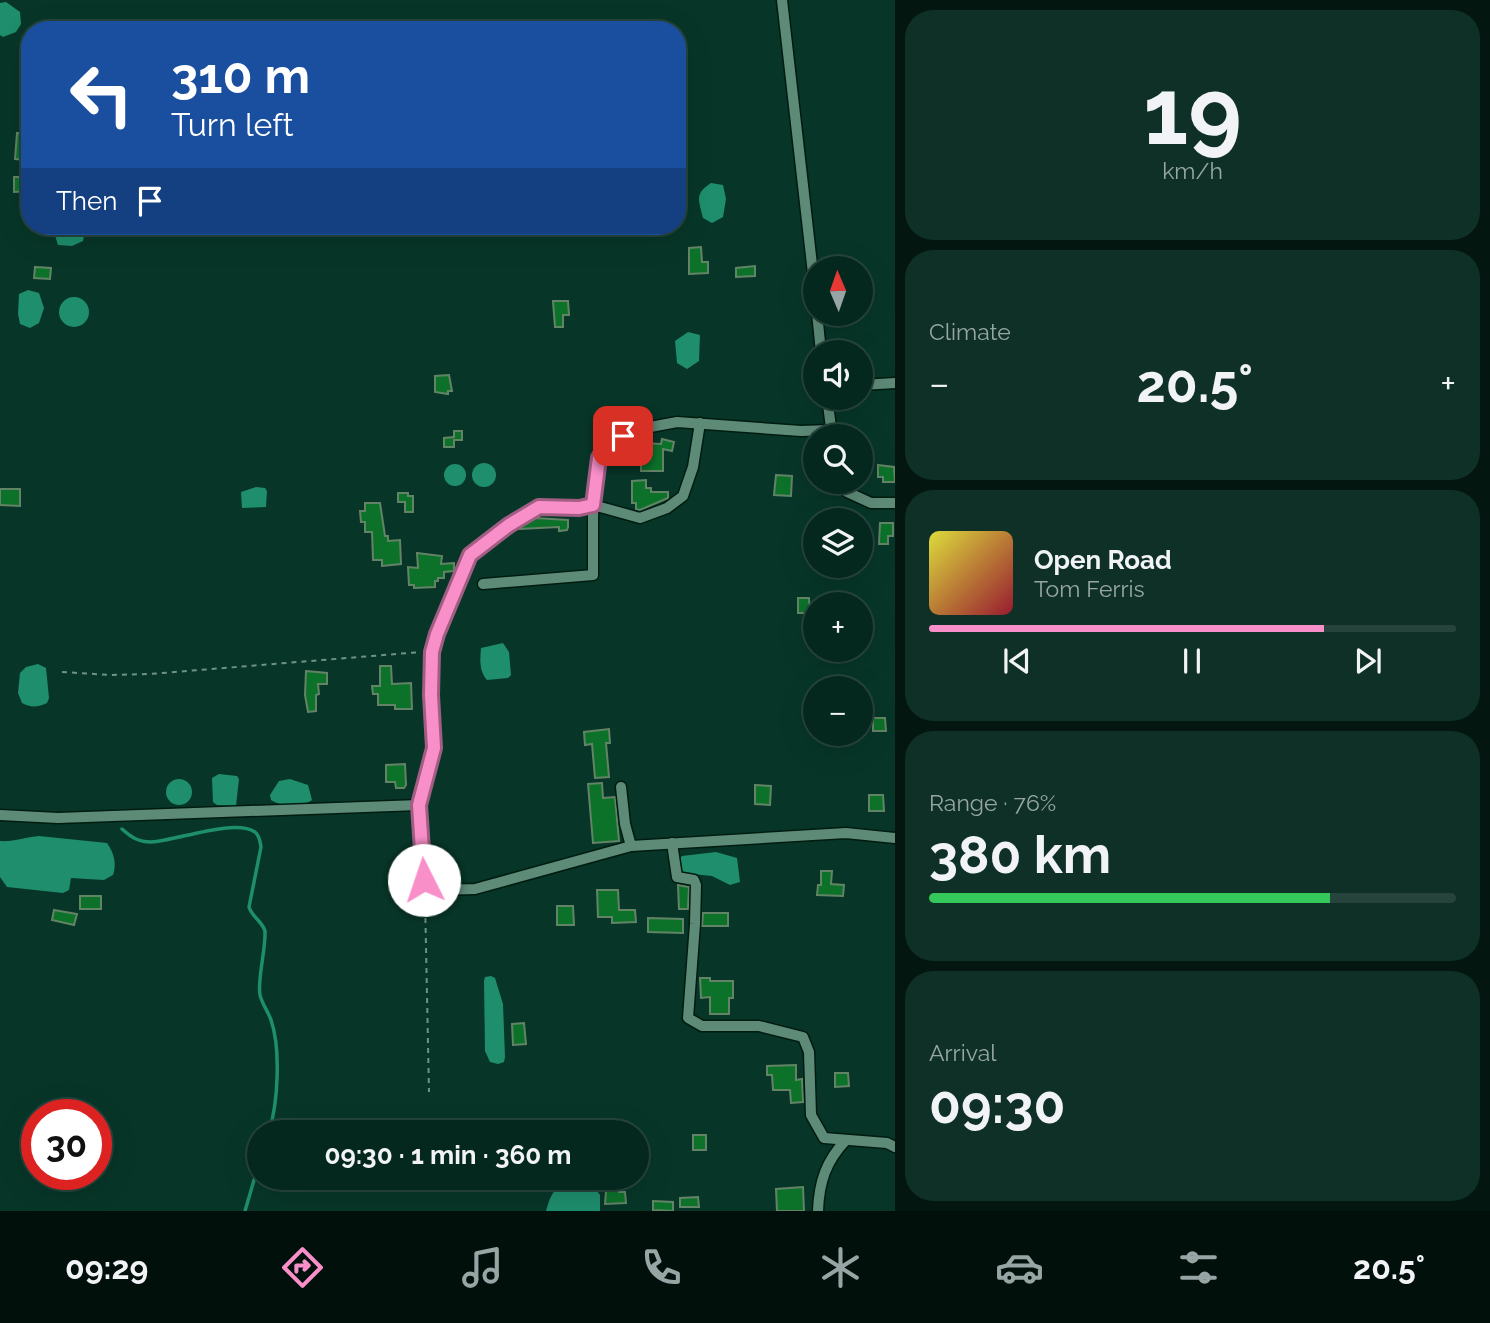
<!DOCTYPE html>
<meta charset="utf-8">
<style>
:root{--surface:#05281e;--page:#0e3027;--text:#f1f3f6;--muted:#97a6a4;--line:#26443c;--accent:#f98fc9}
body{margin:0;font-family:Raleway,sans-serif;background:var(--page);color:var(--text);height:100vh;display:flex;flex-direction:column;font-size:26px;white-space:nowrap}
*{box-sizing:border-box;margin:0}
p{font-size:23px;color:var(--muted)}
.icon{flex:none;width:38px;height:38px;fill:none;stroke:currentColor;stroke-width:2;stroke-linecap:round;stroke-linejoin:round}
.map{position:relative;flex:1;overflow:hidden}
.panel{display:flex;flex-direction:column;gap:10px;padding:10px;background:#031610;width:595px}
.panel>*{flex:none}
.guide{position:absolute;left:21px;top:21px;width:665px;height:214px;border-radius:28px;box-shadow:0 7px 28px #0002,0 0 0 2px var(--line);background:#1a4fa0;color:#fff;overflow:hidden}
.needle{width:46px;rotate:358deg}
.fabs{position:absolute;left:803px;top:256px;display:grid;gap:14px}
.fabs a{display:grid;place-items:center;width:70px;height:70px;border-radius:50%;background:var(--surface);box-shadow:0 7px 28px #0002,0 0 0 2px var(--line);font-size:35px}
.speed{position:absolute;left:21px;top:1099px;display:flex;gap:14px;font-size:35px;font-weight:700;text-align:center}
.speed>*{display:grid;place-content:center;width:91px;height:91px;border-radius:50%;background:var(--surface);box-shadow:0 7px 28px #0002,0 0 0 2px var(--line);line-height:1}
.speed .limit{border:10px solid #d22;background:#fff;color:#111}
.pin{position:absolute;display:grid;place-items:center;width:60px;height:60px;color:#fff;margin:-30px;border-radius:14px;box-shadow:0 4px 10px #0006}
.me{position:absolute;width:77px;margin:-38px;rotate:356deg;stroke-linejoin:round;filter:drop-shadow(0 0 5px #0008)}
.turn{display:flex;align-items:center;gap:24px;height:147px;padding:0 35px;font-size:32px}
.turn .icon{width:91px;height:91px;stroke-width:2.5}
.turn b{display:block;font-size:49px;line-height:60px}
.then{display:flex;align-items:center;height:66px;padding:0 35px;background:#0003;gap:14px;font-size:26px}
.big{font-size:52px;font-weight:700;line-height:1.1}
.panel .tile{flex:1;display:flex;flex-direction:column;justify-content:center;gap:10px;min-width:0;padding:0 24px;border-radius:28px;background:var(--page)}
.panel .dial{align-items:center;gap:0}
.dial b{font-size:91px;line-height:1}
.song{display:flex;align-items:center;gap:21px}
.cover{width:84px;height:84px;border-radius:10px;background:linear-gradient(135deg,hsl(60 70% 55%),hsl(350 70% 35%))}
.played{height:7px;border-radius:4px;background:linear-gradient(90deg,var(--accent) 75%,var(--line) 75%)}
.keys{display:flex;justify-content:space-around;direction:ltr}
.heat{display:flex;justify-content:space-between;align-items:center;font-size:38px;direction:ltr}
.charge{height:10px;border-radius:5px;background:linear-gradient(90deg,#34c759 76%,var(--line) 0)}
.trip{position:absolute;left:247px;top:1120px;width:402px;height:70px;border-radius:35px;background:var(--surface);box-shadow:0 7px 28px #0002,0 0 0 2px var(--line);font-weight:700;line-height:70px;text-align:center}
.tab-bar{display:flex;height:112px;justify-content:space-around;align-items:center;background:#02100c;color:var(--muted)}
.tab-bar .icon{width:49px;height:49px}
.tab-bar .current{color:var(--accent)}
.tab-bar b{font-size:32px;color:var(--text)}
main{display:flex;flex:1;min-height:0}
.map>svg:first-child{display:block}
.water{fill:#1e8e6c}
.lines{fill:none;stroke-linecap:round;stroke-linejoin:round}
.stream{stroke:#1e8e6c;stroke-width:3.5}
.building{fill:#0c722a;stroke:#638366;stroke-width:2}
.street-casing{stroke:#001c11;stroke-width:13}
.path{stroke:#6e9386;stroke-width:2;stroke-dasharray:5 5;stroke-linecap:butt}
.street{stroke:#5e8a78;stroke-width:10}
.route-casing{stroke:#a25d83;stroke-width:18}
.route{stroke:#f98fc9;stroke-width:12}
</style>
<main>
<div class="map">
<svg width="895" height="1211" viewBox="0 0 895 1211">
<rect width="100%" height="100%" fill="#073628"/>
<g class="water">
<path d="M6 2 20 12 21 24 16 32 3 37 0 35V3Z"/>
<path d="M711 183 723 185 726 199 723 217 712 223 703 218C699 200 694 194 711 183Z"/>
<path d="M52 226H86L83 241 72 246 58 245Z"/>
<path d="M28 290 39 293 44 308 39 323 30 328 20 324 18 314 19 294Z"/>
<circle cx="74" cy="312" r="15"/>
<path d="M688 332 700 335 699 361 687 369 677 363 675 341Z"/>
<circle cx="484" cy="475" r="12"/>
<circle cx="455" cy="475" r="11"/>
<path d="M256 487 265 488 267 491 266 507 242 508 241 492Z"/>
<path d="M503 643 509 652 511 675 508 678 487 680C479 671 480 659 481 648Z"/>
<path d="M38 664 46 668 49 698 47 703C38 707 31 708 22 703L18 693 20 673 26 667Z"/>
<path d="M219 774 237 776 239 779 236 806 217 805 213 802 212 778Z"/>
<path d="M290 779 308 785 312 800C303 807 281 807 271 800L270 795 279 781Z"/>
<circle cx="179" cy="792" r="13"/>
<path d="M39 836 107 843C114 853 117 864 113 875L104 880 71 878 69 890 63 893 7 887 0 877V841C14 842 25 837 39 836Z"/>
<path d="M716 852 737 858 740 882 730 885 712 876 683 873 680 858 682 856Z"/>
<path d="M491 976 495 978 503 1004 505 1057 504 1062 498 1064 490 1062 485 1051 484 981 485 977Z"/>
<path d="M580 1187 597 1191 600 1195V1211H546C553 1187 555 1187 580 1187Z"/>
</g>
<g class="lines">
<g class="stream">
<path d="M122 829C131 837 138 842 151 842 176 841 234 818 255 832 260 836 260 842 261 847L249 907C252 917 262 921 265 931 266 949 257 980 260 995 262 1004 268 1011 271 1020 281 1049 278 1103 269 1132"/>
<path d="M245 1211 259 1163"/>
</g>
</g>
<g class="building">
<path d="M17 133 28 134 27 160 15 159Z"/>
<path d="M14 177H30V191L14 192Z"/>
<path d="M701 247 702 262H708V273L689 274V248Z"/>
<path d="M755 266V276L736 277V268Z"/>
<path d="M35 267 51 268 50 279 34 278Z"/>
<path d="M553 301H568L569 315H563V327H555Z"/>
<path d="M449 375 452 391H448V394L435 392V376Z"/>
<path d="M454 431H462V440H454V447H444V438L454 437Z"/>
<path d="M662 439 674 442 672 451 663 449V471H641V465H631L630 453H644V443L661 444Z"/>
<path d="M878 465 894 467 895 482H883V477H878Z"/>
<path d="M776 475 792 476 791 496 774 495Z"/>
<path d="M646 480V488H651V492H668V498L640 510 636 509V503H632V481Z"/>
<path d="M0 489H20V506L0 505Z"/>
<path d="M398 493H408V496H413V512H405V502H398Z"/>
<path d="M365 503H380L385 536H388V541L400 540 401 564 382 566V560H373L372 532H365V522H361L360 511H365Z"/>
<path d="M535 518 568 520V527L567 530 559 531V527L520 529V527Z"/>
<path d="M880 523H893V536H888V544H879Z"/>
<path d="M417 553 442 556 441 564 454 563V571L444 572V578H438V581H435V587L414 588V585H409L408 567 418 568Z"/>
<rect x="823" y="565" width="20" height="10"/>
<path d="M798 598H809L810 613H798Z"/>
<path d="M380 666H391L392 684 411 683 412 709H395V705H378V694H373L372 686H380Z"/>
<path d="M306 671 327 673V684H318L319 694 316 695V711L308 712 305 695Z"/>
<path d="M873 718H885L886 731H873Z"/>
<path d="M609 729 610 743H606L609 777 595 778 592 744 585 745 584 732Z"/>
<path d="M405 764 406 785 404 788H396L395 782H386V765Z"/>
<path d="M602 783 603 798 615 797 619 841 593 843 588 784Z"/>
<path d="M755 785 771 786 770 805 755 804Z"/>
<path d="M869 795H883L884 811H869Z"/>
<path d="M821 871H832L831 884 844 885 843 896 817 895 818 885H821Z"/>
<path d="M678 885 689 887 688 909H679Z"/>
<path d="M597 890H618L619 910H635L636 922 612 923V917H598Z"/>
<rect x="80" y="896" width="21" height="13"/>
<path d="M557 906H573L574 925H557Z"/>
<path d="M54 910 77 914 74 925 52 920Z"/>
<path d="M703 913H728V926H702Z"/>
<path d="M648 918 683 919V933L648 932Z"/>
<path d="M700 978H710V981H733V998H729V1014H710V997L701 998Z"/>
<path d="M524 1023 526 1044 513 1045 512 1024Z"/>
<path d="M796 1065V1080L802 1079 803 1102 791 1103 790 1090H773L772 1075H767V1066Z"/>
<path d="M835 1073H848L849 1086 835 1087Z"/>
<rect x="693" y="1135" width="13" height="15"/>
<path d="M607 1178H619V1192H625L626 1203 605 1204Z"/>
<path d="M803 1187 804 1211H777L776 1189Z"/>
<path d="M698 1197 699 1207H680V1198Z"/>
<path d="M653 1201 673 1202V1211L653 1210Z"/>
</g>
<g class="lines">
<g class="street-casing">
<g id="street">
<path d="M782 0 816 300"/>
<path d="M817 313 821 352"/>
<path d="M861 385 895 383"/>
<path d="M827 397 832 435"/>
<path d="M830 430 801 431 677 422 645 428 607 445 599 458 593 505 579 508 539 507 509 525 470 555 437 634 432 652 431 695 434 748 419 805 424 880 428 887 435 890 475 889 631 846 846 833 895 838"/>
<path d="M844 481 847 492 871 503H895"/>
<path d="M483 584 593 575V505L640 518 667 508 683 496 693 467 700 423"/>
<path d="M621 787 625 824 631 846"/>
<path d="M0 815 58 818 419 805"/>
<path d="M672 843 677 877 694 880 696 885 695 924 688 1018 702 1026H759L803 1037 809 1052 811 1115 824 1138 887 1143 895 1147"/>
<path d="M818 1211C819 1182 826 1161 846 1140"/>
</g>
</g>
<g class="path">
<path d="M62 672 111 675 150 674 421 652"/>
<path d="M425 898 429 1092"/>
</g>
<use href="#street" class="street"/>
</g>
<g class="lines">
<g class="route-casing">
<path id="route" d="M424 880 419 805 434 748 431 695 432 652 437 634 470 555 509 525 539 507 579 508 593 505 599 458 607 444 623 436"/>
</g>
<use href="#route" class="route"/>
</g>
</svg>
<div class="fabs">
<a><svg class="needle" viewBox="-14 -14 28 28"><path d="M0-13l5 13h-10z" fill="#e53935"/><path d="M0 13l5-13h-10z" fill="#97a6a4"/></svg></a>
<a><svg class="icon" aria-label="sound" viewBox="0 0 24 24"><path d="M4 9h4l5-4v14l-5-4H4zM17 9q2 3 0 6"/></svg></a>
<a><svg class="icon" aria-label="search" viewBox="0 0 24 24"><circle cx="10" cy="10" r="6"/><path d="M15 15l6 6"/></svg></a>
<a><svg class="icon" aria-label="layers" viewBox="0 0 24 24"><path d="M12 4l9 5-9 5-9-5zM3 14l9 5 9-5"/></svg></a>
<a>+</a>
<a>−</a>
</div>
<div class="speed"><div class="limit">30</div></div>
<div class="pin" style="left:623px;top:436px;background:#d93025"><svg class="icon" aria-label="arrive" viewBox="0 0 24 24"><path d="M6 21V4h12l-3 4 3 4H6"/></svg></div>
<svg class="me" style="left:424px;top:880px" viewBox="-20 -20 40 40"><circle r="19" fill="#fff"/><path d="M0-13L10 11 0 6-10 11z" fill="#f98fc9"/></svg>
<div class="trip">09:30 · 1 min · 360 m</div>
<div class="guide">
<div class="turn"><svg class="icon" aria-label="left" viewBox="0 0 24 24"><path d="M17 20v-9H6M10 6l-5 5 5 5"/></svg><div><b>310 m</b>Turn left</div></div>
<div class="then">Then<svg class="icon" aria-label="arrive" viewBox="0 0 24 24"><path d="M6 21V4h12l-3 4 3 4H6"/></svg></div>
</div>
</div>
<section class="panel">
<div class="tile dial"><b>19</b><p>km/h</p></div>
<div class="tile"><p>Climate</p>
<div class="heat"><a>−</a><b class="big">20.5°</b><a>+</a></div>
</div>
<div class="tile">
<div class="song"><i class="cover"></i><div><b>Open Road</b><p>Tom Ferris</p></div></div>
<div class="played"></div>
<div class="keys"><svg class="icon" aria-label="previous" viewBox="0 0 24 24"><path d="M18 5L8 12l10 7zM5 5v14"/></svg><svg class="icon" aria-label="pause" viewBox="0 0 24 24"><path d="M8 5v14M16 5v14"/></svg><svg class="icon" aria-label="next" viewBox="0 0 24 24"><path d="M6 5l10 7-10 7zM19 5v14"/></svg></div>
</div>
<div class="tile"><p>Range · 76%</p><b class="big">380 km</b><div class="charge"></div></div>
<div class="tile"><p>Arrival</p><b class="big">09:30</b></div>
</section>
</main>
<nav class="tab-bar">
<b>09:29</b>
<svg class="icon current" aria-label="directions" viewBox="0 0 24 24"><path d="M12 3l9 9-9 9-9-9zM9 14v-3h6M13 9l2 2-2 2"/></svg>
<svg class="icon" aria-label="music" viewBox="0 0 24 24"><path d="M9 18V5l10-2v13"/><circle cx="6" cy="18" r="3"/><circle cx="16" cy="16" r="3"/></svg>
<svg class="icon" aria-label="phone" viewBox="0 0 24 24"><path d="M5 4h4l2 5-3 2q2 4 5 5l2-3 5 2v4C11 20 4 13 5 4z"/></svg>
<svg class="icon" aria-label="climate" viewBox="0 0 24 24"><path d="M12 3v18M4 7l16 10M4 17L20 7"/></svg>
<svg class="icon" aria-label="car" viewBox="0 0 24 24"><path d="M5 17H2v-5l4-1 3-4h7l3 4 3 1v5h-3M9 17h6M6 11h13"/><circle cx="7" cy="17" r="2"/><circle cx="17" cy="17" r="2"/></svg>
<svg class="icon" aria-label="filters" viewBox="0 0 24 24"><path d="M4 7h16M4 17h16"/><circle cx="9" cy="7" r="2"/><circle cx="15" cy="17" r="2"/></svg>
<b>20.5°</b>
</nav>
